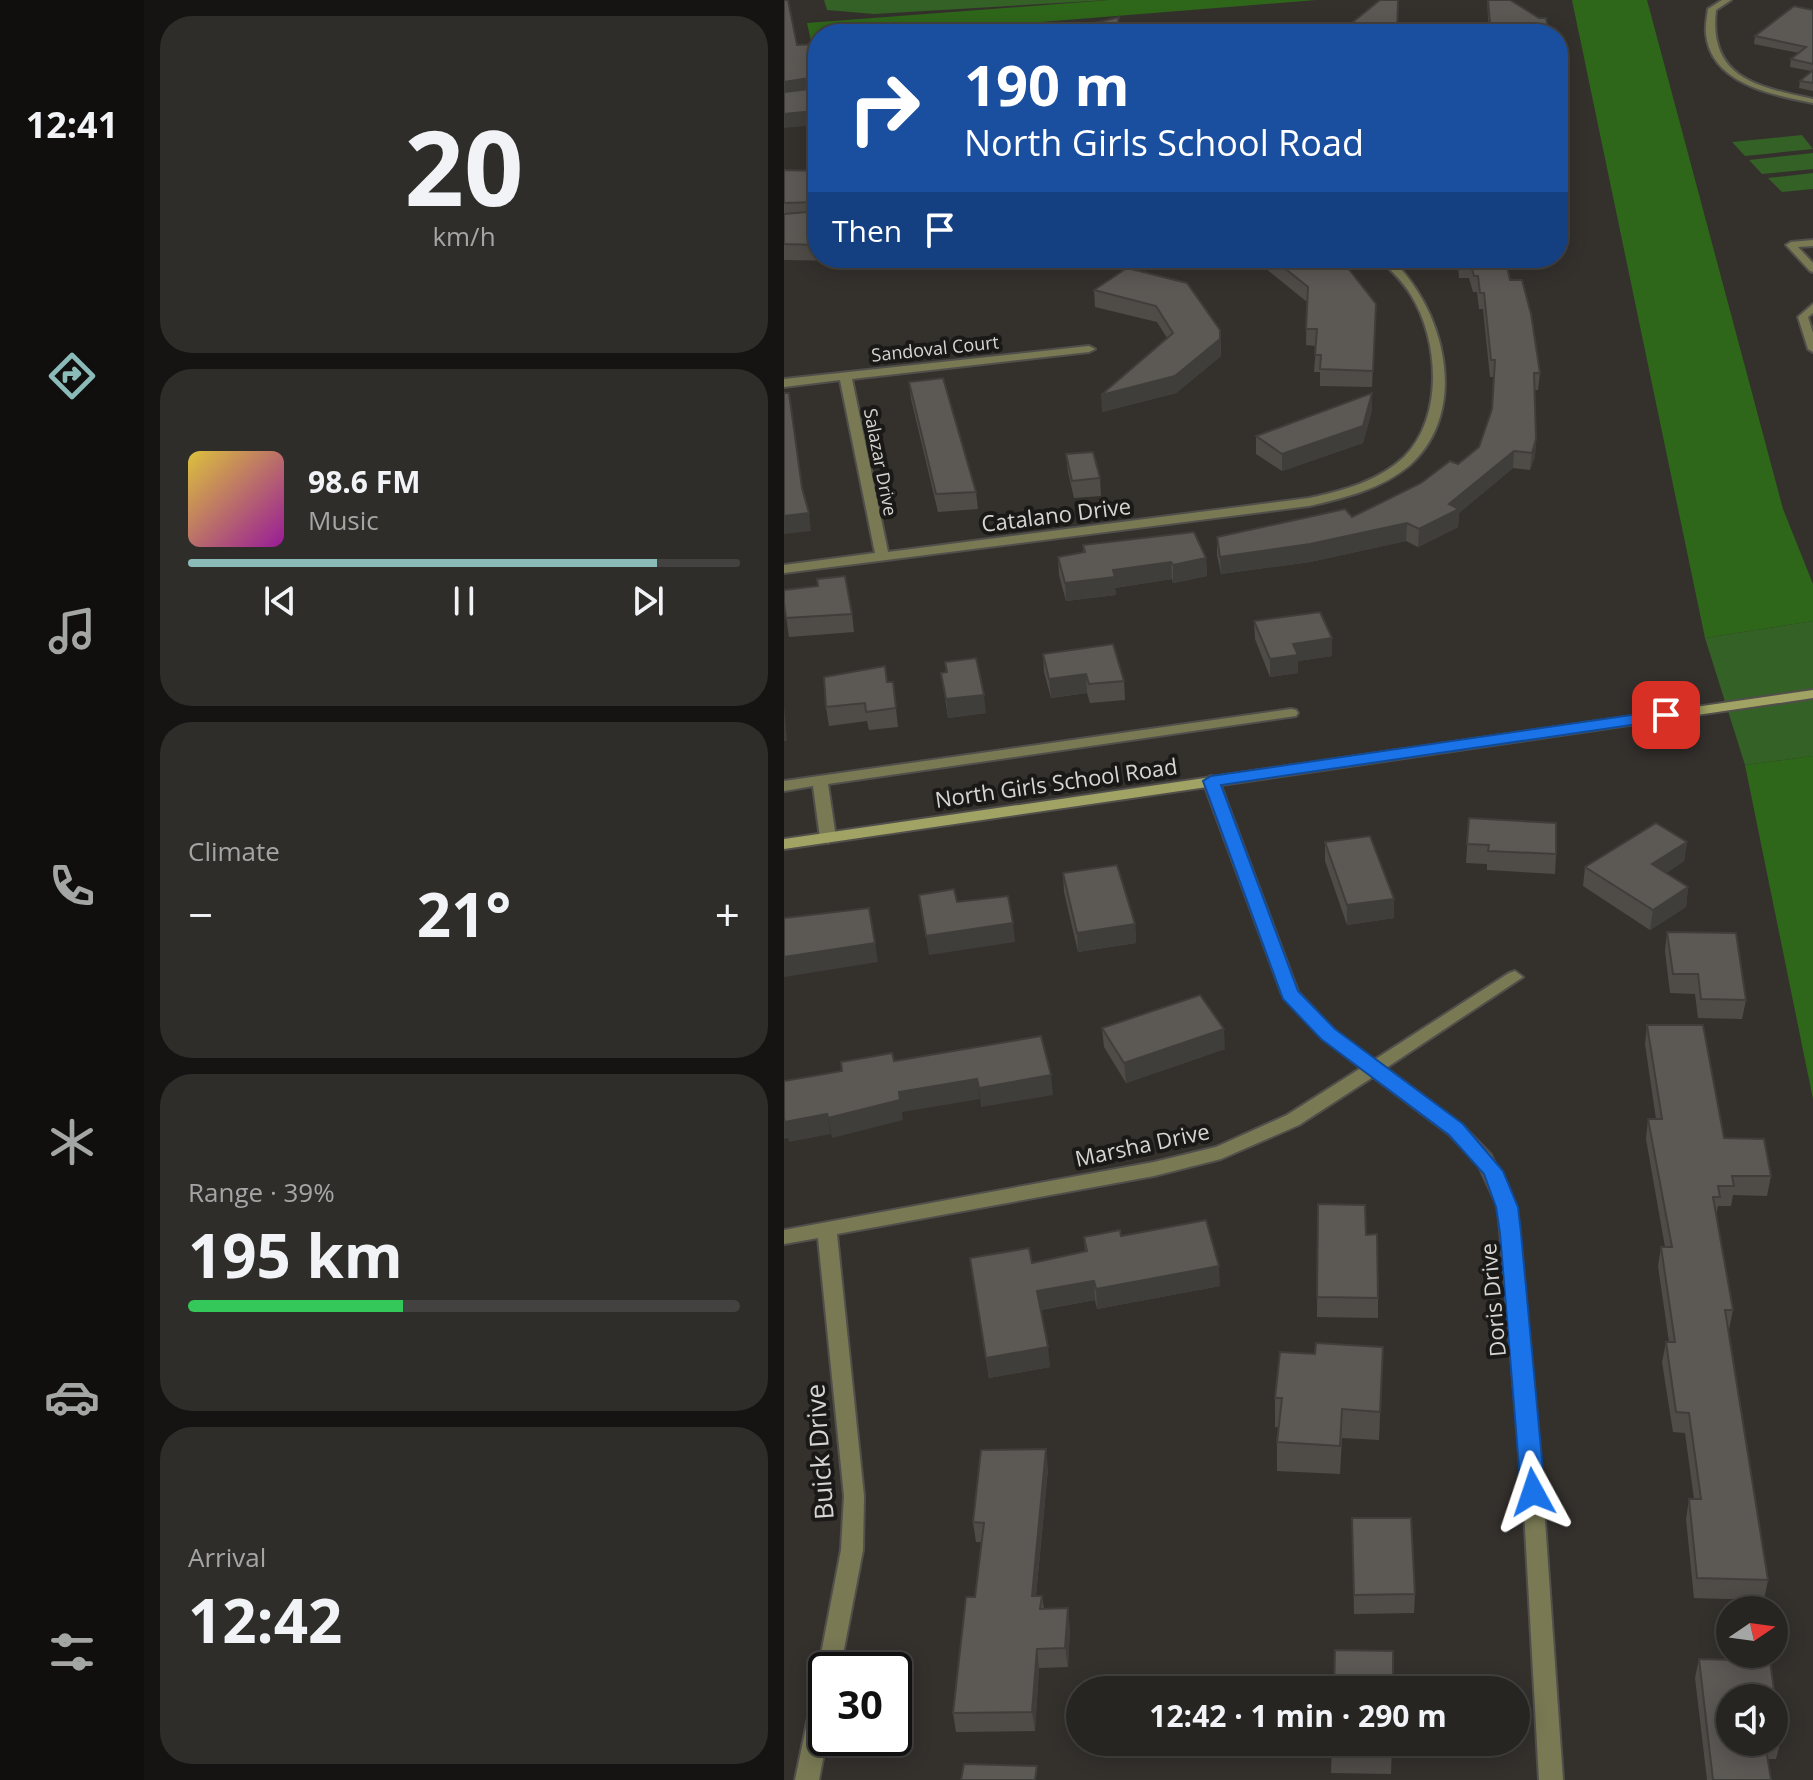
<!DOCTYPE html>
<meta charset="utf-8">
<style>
:root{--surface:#272522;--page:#2f2d2a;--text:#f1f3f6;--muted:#a4a5a5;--line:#434240;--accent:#8bbbb9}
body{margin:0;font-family:"Open Sans",sans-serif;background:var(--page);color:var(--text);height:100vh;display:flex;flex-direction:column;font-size:30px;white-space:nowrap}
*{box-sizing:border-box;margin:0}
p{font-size:26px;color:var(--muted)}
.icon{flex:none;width:44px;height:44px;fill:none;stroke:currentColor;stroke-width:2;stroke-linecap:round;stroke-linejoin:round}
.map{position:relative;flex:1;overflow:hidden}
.sheet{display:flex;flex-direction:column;gap:16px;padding:16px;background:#151413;width:640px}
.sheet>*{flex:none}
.banner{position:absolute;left:24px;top:24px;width:760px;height:244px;border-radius:32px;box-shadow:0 4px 20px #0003,0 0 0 2px var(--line);background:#1a4fa0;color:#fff;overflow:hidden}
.needle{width:52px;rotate:77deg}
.fabs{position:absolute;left:932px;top:1596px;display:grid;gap:16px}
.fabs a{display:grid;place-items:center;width:72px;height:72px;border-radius:50%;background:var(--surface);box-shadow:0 4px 20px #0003,0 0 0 2px var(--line);font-size:40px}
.speed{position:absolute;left:24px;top:1652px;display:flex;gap:16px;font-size:40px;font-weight:700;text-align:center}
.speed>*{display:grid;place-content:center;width:104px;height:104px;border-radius:50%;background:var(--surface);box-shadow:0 4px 20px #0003,0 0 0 2px var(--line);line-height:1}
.speed .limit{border:4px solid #111;border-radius:12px;background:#fff;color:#111}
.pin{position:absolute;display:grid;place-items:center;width:68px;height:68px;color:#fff;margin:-34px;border-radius:16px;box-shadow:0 4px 12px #0006}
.me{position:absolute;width:88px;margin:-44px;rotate:355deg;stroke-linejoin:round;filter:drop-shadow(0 0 6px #0008)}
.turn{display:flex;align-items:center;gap:28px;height:168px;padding:0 24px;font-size:36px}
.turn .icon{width:104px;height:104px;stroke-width:2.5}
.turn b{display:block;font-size:56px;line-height:68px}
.then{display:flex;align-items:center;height:76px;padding:0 24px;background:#0003;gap:16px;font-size:30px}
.big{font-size:60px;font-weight:700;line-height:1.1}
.sheet .tile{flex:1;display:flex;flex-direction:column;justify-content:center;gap:12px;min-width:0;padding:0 28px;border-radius:32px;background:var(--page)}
.sheet .dial{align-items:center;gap:0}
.dial b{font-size:104px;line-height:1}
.song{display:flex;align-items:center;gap:24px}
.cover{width:96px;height:96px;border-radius:12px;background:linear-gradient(135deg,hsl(50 70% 55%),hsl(300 70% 35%))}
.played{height:8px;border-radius:4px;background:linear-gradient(90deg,var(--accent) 85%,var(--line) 85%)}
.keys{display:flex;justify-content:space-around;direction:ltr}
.heat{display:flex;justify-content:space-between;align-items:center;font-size:44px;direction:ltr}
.charge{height:12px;border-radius:6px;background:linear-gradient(90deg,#34c759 39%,var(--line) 0)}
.trip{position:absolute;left:282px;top:1676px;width:464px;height:80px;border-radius:40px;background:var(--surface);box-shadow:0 4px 20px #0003,0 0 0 2px var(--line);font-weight:700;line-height:80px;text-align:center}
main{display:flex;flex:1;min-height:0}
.menu{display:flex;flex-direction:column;width:144px;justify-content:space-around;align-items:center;background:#100f0e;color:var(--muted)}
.menu .icon{width:56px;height:56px}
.menu .selected{color:var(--accent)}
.menu b{font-size:36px;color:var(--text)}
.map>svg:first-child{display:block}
.green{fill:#346125}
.forest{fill:#2f671a}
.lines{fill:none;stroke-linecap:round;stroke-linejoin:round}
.lane-casing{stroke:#514f4b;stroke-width:4}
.street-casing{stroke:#514f4b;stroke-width:4}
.secondary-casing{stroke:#514f4b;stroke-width:4}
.lane{fill:#797a54;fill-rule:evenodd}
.street{fill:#797a54;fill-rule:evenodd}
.secondary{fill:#a1a365;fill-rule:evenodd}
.wall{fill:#4f4c48;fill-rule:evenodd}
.shaded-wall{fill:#403e3b}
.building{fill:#5c5854;stroke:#403e3b;stroke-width:2}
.route{fill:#1a73e8;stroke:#114b97;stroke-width:2}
.labels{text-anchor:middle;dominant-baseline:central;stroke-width:8;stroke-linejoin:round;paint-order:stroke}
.far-street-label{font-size:18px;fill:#d7d5d2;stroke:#1a1917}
.street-label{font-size:22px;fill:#d7d5d2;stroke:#1a1917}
.near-street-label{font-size:26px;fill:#d7d5d2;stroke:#1a1917}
</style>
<main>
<nav class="menu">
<b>12:41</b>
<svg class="icon selected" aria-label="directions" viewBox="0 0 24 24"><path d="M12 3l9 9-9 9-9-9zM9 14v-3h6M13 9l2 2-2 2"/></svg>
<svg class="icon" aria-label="music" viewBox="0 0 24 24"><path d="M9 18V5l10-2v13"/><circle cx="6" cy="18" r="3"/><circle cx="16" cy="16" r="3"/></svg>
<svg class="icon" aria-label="phone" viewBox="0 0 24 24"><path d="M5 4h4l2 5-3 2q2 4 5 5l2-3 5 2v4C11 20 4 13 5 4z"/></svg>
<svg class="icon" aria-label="climate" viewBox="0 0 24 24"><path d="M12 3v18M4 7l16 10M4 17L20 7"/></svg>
<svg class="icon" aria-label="car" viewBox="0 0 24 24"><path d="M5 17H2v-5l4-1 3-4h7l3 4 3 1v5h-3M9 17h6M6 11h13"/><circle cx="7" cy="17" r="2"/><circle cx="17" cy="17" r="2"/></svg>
<svg class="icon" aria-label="filters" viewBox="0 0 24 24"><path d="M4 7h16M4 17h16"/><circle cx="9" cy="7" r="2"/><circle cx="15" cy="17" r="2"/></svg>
</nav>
<section class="sheet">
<div class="tile dial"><b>20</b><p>km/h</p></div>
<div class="tile">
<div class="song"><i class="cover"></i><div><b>98.6 FM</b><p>Music</p></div></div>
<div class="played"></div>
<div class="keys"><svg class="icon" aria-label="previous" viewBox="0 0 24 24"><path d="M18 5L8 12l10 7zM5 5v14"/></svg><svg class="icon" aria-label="pause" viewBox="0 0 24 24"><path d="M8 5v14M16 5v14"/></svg><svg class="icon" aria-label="next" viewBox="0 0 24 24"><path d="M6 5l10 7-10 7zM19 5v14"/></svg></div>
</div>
<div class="tile"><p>Climate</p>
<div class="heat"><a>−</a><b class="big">21°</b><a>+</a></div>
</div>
<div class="tile"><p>Range · 39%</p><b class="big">195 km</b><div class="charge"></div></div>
<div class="tile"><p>Arrival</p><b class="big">12:42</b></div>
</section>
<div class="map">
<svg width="1029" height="1780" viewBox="0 0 1029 1780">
<rect width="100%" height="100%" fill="#34312d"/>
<g class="green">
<path d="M40 0H325L90 14 43 10Z"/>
<path d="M1018 135 1029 149 961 156 948 142Z"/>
<path d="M1029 153V169L978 174 965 160Z"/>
<path d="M1029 173V189L998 192 984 178Z"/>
<path d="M1029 621V756L961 765 921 638Z"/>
</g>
<g class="forest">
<path d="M326 0H532L109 34H34V40L27 41 23 23Z"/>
<path d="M788 0H863L999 509 1029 584V621L921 638Z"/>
<path d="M1029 756V1099L961 765Z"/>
</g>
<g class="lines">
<g class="lane-casing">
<g id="lane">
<path d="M938 0H947L932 10C924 78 974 87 1029 99V103C989 95 927 84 922 34 921 26 923 17 924 9Z"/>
<path d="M1029 240V246L1014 247 1029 263V272L1026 271 1002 245 1007 242Z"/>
<path d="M1029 304V313L1024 317 1029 333V352L1024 349 1014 317Z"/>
</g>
</g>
<g class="street-casing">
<g id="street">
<path d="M595 258H606C660 307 687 410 626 465 598 489 560 498 525 506L0 573V565L91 553 56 380 0 387V379L305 346 311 349 305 352 68 379 104 552 525 498C558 491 595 481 620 457 660 417 655 340 627 295 618 280 606 270 595 258Z"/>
<path d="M507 709 512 710 514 713 512 716 44 784 52 838 44 843 36 838 29 786 0 791V781Z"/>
<path d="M427 776 435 781 514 992 550 1030 590 1060 725 973 731 971 739 977 602 1068 678 1125 707 1155 732 1207 759 1492 779 1780H755L739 1492 714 1207 694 1164 666 1135 589 1077 515 1125 437 1159 370 1176 53 1234 80 1496 79 1550 56 1670H42L43 1738 35 1780H11L31 1684 36 1676 34 1670 57 1550 60 1496 34 1238 0 1244V1230L370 1162 432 1147 503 1115 577 1068 538 1038 498 994 419 781Z"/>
</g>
</g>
<g class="secondary-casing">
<path id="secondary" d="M1029 690V698L0 849V839Z"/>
</g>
<use href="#lane" class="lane"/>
<use href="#street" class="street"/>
<use href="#secondary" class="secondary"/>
</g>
<g class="wall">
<path d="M703 0H726L765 34H705Z"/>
<path d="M1029 10V91L1015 88 1016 81 1027 71 1006 67 1007 59 1015 53 970 44 971 36Z"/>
<path d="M0 170 34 171V258H108L61 261 0 260Z"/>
<path d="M452 258H554L592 304 588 387 536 386V372H530L532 346 522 345 523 302 481 268Z"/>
<path d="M661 258H721L726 280 756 373 754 390H751L752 439 751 456 746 470 729 468 675 513 674 527 634 547 622 541 526 562 437 574 433 555V537L568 517 674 464 695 447 708 410 710 377H706L699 309H695L693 292H689L685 278H675L674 266Z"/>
<path d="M343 268 436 330 437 356 392 393 318 412 383 338 373 322 311 307 310 290Z"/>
<path d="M125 382 192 492 194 509 154 512 127 399Z"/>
<path d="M588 393V410L579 443 498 471 472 454V436Z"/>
<path d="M282 454 316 478 317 496 290 498 284 472Z"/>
<path d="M299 545 422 558 423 576 389 583 388 579 331 588 332 595 282 601 275 575 274 557 299 552Z"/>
<path d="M34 586 68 614 70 632 5 637 0 603Z"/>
<path d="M470 621 548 638V656L514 661V673L486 677 471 639Z"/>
<path d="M259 654 340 681 341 700 306 703 303 693 267 698 260 672Z"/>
<path d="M161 662 202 713 164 718 157 673 162 672Z"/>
<path d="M101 666 103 682H109L114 727 85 730 83 721 45 726 42 707Z"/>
<path d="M685 818 772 854 771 874 703 870V864L682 863Z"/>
<path d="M541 842 610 899V918L563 925 541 861Z"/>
<path d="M903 842 900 861 882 873 904 887 902 907 866 930 799 886 801 867Z"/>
<path d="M279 873 351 924 352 943 294 952 280 892Z"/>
<path d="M883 932 962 1000 958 1019 914 1018 911 994 886 993 881 951Z"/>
<path d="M863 1025 940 1138 987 1176 983 1196 949 1195 947 1206H934L932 1216 949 1310 945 1330 984 1580 980 1600 910 1598 902 1519 905 1499H910L901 1433 889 1432 878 1362 882 1342H885L874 1266 877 1247H881L862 1139 864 1119H872L861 1044Z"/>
<path d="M318 1028 441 1049 342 1083 320 1047Z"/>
<path d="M534 1204 582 1235 594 1298V1318L533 1317Z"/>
<path d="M337 1236 436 1286 313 1309 311 1300 257 1310 266 1367 205 1378 186 1258 248 1263 301 1252 300 1237Z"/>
<path d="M599 1347 595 1440 558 1438 556 1474 493 1471V1442L495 1427H491V1398L531 1354Z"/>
<path d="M264 1469 252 1596H258L260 1609 286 1628 284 1667 255 1668 251 1731 172 1732 169 1713 191 1597 198 1542H192L189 1522Z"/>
<path d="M568 1518 631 1594 630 1613 570 1614Z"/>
<path d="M915 1659 986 1661 997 1740 992 1759H984L987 1780H923L911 1678ZM946 1698H990V1742H946Z"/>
<path d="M548 1742H608L607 1774 547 1773Z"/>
</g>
<g class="shaded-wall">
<path d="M335 17V34H332Z"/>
<path d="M32 77 34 91 0 97V82Z"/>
<path d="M30 111 32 125 0 128V114Z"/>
<path d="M128 258H158L159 260 129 263Z"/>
<path d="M436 339 437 356 392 393 318 412 317 395Z"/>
<path d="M588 393V410L579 443 498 471V454Z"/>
<path d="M752 439 751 456 746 470 748 453Z"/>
<path d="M730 451 729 468 675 513 674 527 634 547 635 529Z"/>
<path d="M25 513 27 531 0 534V516Z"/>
<path d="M623 523 622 541 526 562 437 574 436 557Z"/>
<path d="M422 558 423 576 389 583V565Z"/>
<path d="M387 562 388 579 331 588 332 595 282 601 281 583 329 570Z"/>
<path d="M548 638V656L514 661V673L486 677V659L509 644Z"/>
<path d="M302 674 303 693 267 698 265 679Z"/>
<path d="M200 695 202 713 164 718 162 699Z"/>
<path d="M0 706 3 741H0Z"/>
<path d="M903 842 900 861 865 884 868 864Z"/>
<path d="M904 887 902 907 866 930 869 910Z"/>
<path d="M610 899V918L563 925V905Z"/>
<path d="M229 923 231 942 145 955 142 936Z"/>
<path d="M351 924 352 943 294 952 293 933Z"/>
<path d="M91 943 94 962 0 977V957Z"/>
<path d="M440 1029 441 1049 342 1083 340 1063Z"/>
<path d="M267 1075 269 1095 197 1107 195 1088Z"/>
<path d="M193 1079 196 1099 118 1112 119 1120 48 1138 44 1118 115 1092Z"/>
<path d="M43 1114 47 1134 5 1142 4 1138 0 1139V1118Z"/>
<path d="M435 1266 436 1286 313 1309 312 1289Z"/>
<path d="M310 1281 311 1300 255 1310 253 1291Z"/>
<path d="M264 1347 266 1367 205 1378 202 1358Z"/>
<path d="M262 1449 264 1469 250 1616 248 1596Z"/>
<path d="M284 1608 286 1628 284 1667 281 1648Z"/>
<path d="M253 1649 255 1668 251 1731 248 1712Z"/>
</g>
<g class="building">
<path d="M0 0H4L13 45 34 44V87L32 77 0 82Z"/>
<path d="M596 0H614L613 34H554Z"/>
<path d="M704 0H726L755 18H762L765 34H707Z"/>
<path d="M1010 6 1029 10V64L1007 59 1022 47 971 36Z"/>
<path d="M335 17 332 34H302L311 23Z"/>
<path d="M457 27 465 34H429L430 29Z"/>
<path d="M1029 70V83L1016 81Z"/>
<path d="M34 88V118H32L30 111 0 114V92Z"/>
<path d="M0 170 34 171V209L32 202 0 203Z"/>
<path d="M34 211V245L0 244V214Z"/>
<path d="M488 258H554L560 263 592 304 589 371 536 369 537 355H531L533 329H522L524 287Z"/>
<path d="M675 258H721L726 280H738L747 314 756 373H750L752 439 748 453 730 451 665 504 675 509 635 529 623 523 526 544 436 557 433 537 561 509 568 517 637 483 666 461 674 464 695 447 708 409 711 360H707L700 293H696L694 276H690L686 262H676Z"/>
<path d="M343 268 403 283 436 330V339L391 376 317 395 389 333 372 306 310 290Z"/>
<path d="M159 378 192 492 152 494 125 382Z"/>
<path d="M0 393H5L18 488 25 513 0 516Z"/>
<path d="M588 393 579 426 498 454 472 436Z"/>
<path d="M309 452 316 478 288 481 282 454Z"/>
<path d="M410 532 422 558 389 565 387 562 329 570 331 577 281 583 274 557 301 552 299 545Z"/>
<path d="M61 576 68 614 2 618 0 603V590L34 586 33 579Z"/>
<path d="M536 612 548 638 509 644 514 655 486 659 470 621Z"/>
<path d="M329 644 340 681 305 684 302 674 265 679 259 654Z"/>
<path d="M192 658 200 695 162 699 157 673 163 672 161 662Z"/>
<path d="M101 666 103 682H109L112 708 82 712 81 703 42 707 40 677Z"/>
<path d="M685 818 772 823V854L704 851 705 845 683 844Z"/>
<path d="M872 823 903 842 868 864 904 887 869 910 801 867Z"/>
<path d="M586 836 610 899 563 905 541 842Z"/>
<path d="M333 865 351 924 293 933 279 873Z"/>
<path d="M170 889 173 902 224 896 229 923 142 936 135 895Z"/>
<path d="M85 908 91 943 0 957V918Z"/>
<path d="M883 932 952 933 962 1000 917 999 914 974H889Z"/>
<path d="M416 995 440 1029 340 1063 318 1028Z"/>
<path d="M863 1025H919L940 1138 980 1139 987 1176H948L950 1186H934L936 1197H929L949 1310H941L984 1580 913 1578 905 1499H917L905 1413 892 1412 882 1342H891L877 1247H888L864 1119H878Z"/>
<path d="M257 1036 267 1075 195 1088 193 1079 115 1092 116 1100 44 1118 43 1114 1 1122 0 1118V1081L58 1071 57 1062 108 1053 110 1061Z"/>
<path d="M534 1204 581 1205 582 1235 593 1234 594 1298 533 1297Z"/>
<path d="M422 1220 435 1266 312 1289 310 1281 253 1291 264 1347 202 1358 186 1258 245 1248 248 1263 303 1251 300 1237 336 1230 337 1236Z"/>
<path d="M532 1343 599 1347 596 1412 558 1409 556 1446 493 1442 498 1398H491L496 1352 531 1354Z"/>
<path d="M262 1449 248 1596H258L256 1609 284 1608 281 1648 253 1649 248 1712 169 1713 182 1597H191L200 1523 189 1522 197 1450Z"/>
<path d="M568 1518H627L631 1594 570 1595Z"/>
<path d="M551 1650 609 1651V1690H550Z"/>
<path d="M915 1659 986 1661 997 1740H990V1698H946V1742H981L987 1780H929Z"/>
<path d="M548 1742H608L607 1755 548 1754Z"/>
<path d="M180 1764 253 1766 251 1780H177Z"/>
</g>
<path class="route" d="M882 710 890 715 888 719 437 785 514 991 551 1029 679 1124 719 1171 734 1207 737 1233 761 1492 757 1499 749 1502 741 1499 737 1492 716 1233 712 1207 700 1174 665 1135 537 1039 499 999 419 781 427 776Z"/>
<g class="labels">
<g class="far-street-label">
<text transform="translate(151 348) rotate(-6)">Sandoval Court</text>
<text transform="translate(97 462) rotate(79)">Salazar Drive</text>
</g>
<g class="street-label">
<text transform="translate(272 514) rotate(-7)">Catalano Drive</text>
<text transform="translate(272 782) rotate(-8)">North Girls School Road</text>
<text transform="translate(358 1144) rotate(-12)">Marsha Drive</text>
<text transform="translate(708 1300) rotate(-95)">Doris Drive</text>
</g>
<g class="near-street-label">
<text transform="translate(35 1452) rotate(-94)">Buick Drive</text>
</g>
</g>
</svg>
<div class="fabs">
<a><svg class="needle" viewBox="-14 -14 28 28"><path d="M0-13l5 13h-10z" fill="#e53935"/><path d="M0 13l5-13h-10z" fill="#a4a5a5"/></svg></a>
<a><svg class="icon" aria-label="sound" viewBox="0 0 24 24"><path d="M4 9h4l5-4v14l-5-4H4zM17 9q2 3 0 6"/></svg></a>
</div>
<div class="speed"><div class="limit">30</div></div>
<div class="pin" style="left:882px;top:715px;background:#d93025"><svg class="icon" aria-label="arrive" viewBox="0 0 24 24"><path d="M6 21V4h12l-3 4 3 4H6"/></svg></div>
<svg class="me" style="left:749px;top:1492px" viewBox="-20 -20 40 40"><path d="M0-17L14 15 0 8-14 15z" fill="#1a73e8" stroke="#fff" stroke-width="4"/></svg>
<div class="trip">12:42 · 1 min · 290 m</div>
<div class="banner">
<div class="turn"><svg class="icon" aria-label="right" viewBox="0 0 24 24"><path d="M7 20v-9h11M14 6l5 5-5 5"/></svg><div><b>190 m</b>North Girls School Road</div></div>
<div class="then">Then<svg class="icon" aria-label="arrive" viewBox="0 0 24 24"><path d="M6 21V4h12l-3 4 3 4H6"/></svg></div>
</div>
</div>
</main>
